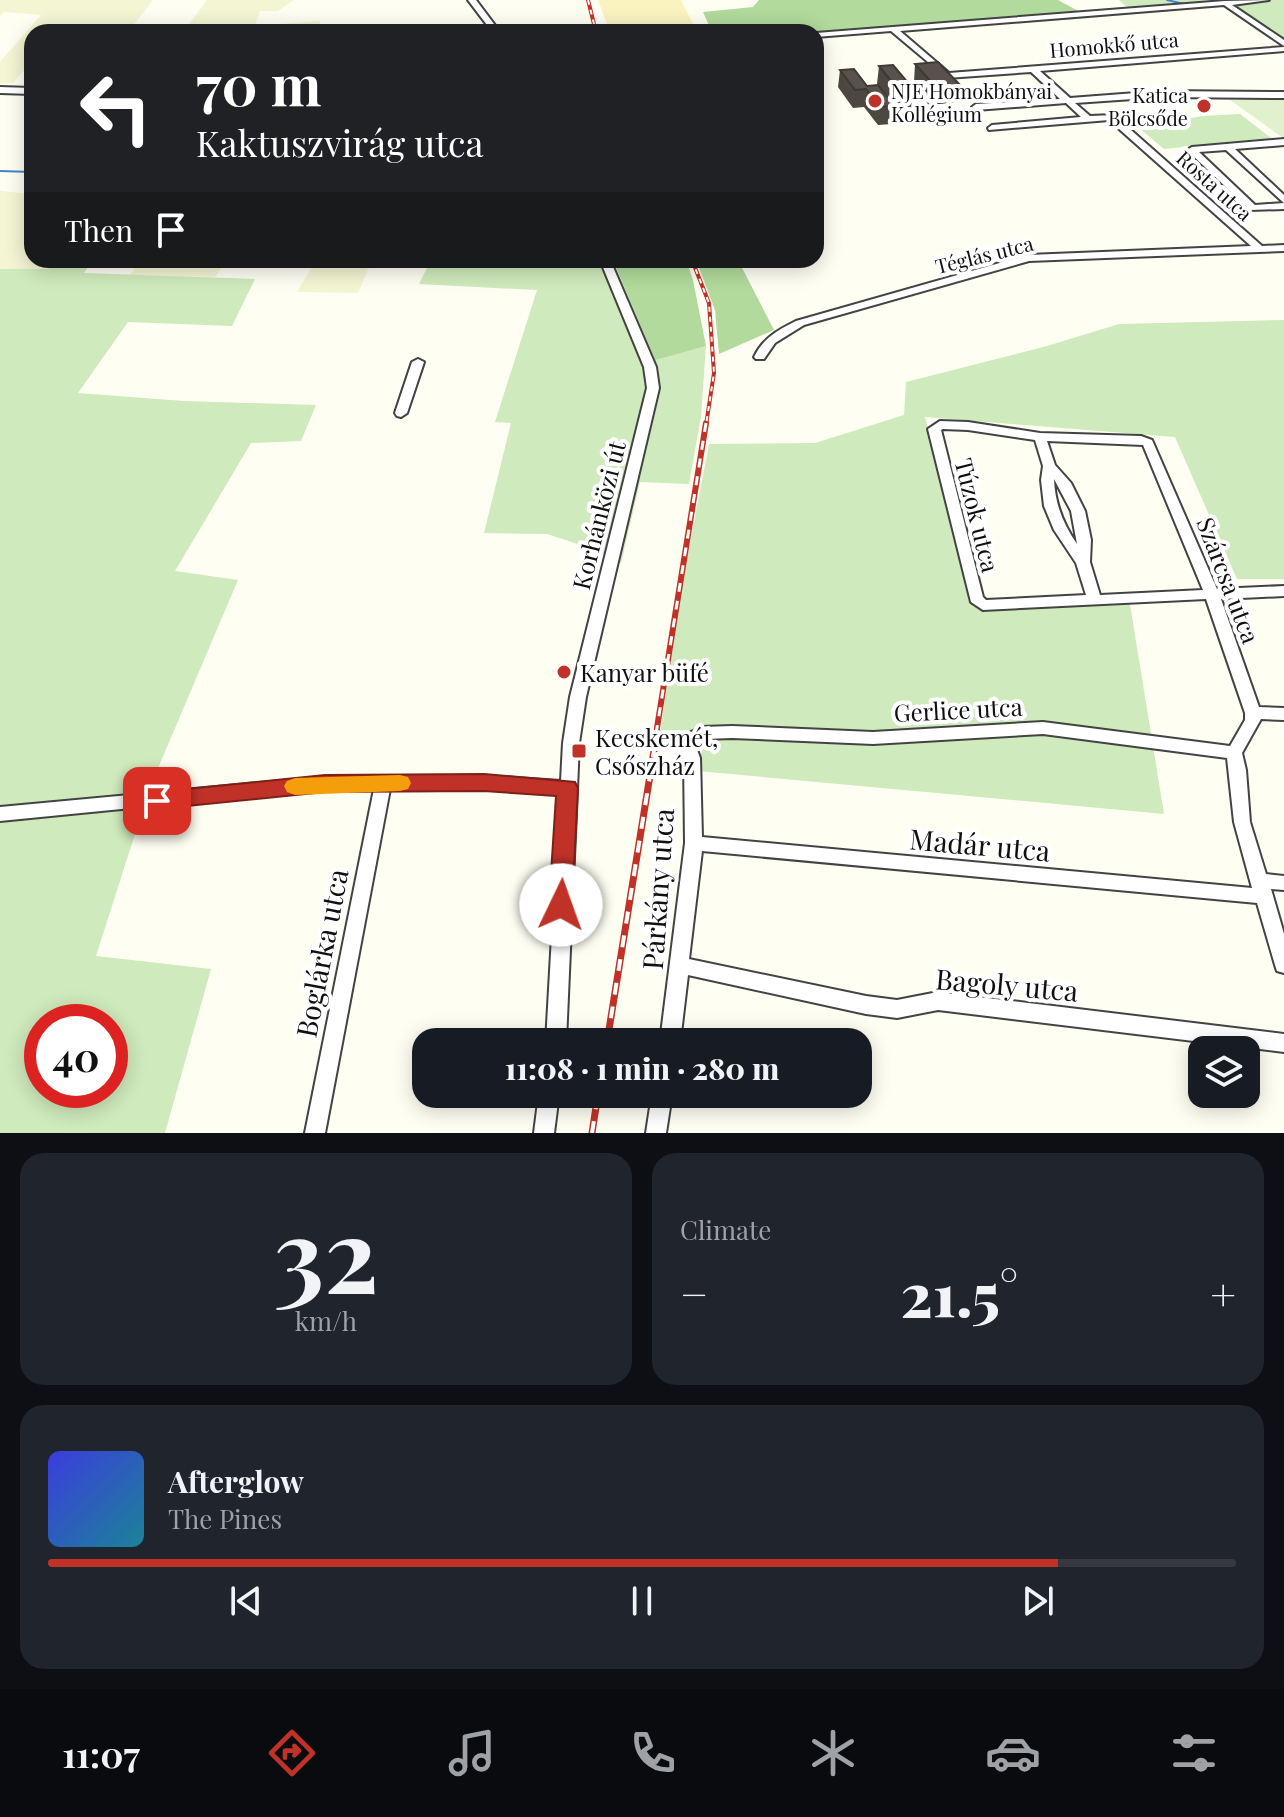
<!DOCTYPE html>
<meta charset="utf-8">
<style>
:root{--surface:#171b24;--page:#20242c;--text:#f1f3f6;--muted:#9ea1a6;--line:#363941;--accent:#c03228}
body{margin:0;font-family:"Playfair Display",serif;background:var(--page);color:var(--text);height:100vh;display:flex;flex-direction:column;font-size:30px;white-space:nowrap}
*{box-sizing:border-box;margin:0}
p{font-size:26px;color:var(--muted)}
.icon{flex:none;width:44px;height:44px;fill:none;stroke:currentColor;stroke-width:2;stroke-linecap:round;stroke-linejoin:round}
.map{position:relative;height:1133px;overflow:hidden}
.sheet{display:flex;flex-direction:column;gap:20px;padding:20px;background:#0d0f14;flex:1}
.sheet>*{flex:none}
.hud{position:absolute;left:24px;top:24px;width:800px;height:244px;border-radius:24px;box-shadow:0 4px 20px #0003;background:#202124;color:#fff;overflow:hidden}
.tools{position:absolute;left:1188px;top:1036px;display:grid;gap:16px}
.tools a{display:grid;place-items:center;width:72px;height:72px;border-radius:16px;background:var(--surface);box-shadow:0 4px 20px #0003;font-size:40px}
.speed{position:absolute;left:24px;top:1004px;display:flex;gap:16px;font-size:40px;font-weight:700;text-align:center}
.speed>*{display:grid;place-content:center;width:104px;height:104px;border-radius:50%;background:var(--surface);box-shadow:0 4px 20px #0003;line-height:1}
.speed .limit{border:12px solid #d22;background:#fff;color:#111}
.pin{position:absolute;display:grid;place-items:center;width:68px;height:68px;color:#fff;margin:-34px;border-radius:16px;box-shadow:0 4px 12px #0006}
.me{position:absolute;width:88px;margin:-44px;rotate:3deg;stroke-linejoin:round;filter:drop-shadow(0 0 6px #0008)}
.turn{display:flex;align-items:center;gap:28px;height:168px;padding:0 40px;font-size:36px}
.turn .icon{width:104px;height:104px;stroke-width:2.5}
.turn b{display:block;font-size:56px;line-height:68px}
.then{display:flex;align-items:center;height:76px;padding:0 40px;background:#0003;gap:16px;font-size:30px}
.big{font-size:60px;font-weight:800;line-height:1.1}
.sheet .card{flex:1;display:flex;flex-direction:column;justify-content:center;gap:12px;min-width:0;padding:0 28px;border-radius:24px;background:var(--page)}
.sheet .dial{align-items:center;gap:0}
.dial b{font-size:104px;line-height:1}
.song{display:flex;align-items:center;gap:24px}
.cover{width:96px;height:96px;border-radius:12px;background:linear-gradient(135deg,hsl(240 70% 55%),hsl(190 70% 35%))}
.played{height:8px;border-radius:4px;background:linear-gradient(90deg,var(--accent) 85%,var(--line) 85%)}
.keys{display:flex;justify-content:space-around;direction:ltr}
.heat{display:flex;justify-content:space-between;align-items:center;font-size:44px;direction:ltr}
.sheet .tiles{flex:1;display:grid;gap:20px;grid-template-columns:1fr 1fr}
.card:last-child{grid-column:span 2}
.trip{position:absolute;left:412px;top:1028px;width:460px;height:80px;border-radius:24px;background:var(--surface);box-shadow:0 4px 20px #0003;font-weight:800;line-height:80px;text-align:center}
.dock{display:flex;height:128px;justify-content:space-around;align-items:center;background:#090b0e;color:var(--muted)}
.dock .icon{width:56px;height:56px}
.dock .on{color:var(--accent)}
.dock b{font-size:36px;color:var(--text)}
.map>svg:first-child{display:block}
.farmland{fill:#f4f5d3}
.green{fill:#cfeabc;fill-rule:evenodd}
.forest{fill:#b1da9c}
.sand{fill:#faf3c0}
.pitch{fill:#e1f1ce}
.lines{fill:none;stroke-linecap:round;stroke-linejoin:round}
.stream{stroke:#4085cc;stroke-width:2}
.minor-casing{stroke:#434343;stroke-width:4}
.minor{fill:#fff;fill-rule:evenodd}
.rail-far2-casing{stroke:#c03228;stroke-width:4}
.rail-far1-casing{stroke:#c03228;stroke-width:6}
.rail-casing{stroke:#c03228;stroke-width:7}
.rail-far2{stroke:#fff;stroke-width:2;stroke-dasharray:5;stroke-linecap:butt}
.rail-far1{stroke:#fff;stroke-width:3;stroke-dasharray:9;stroke-linecap:butt}
.rail{stroke:#fff;stroke-width:4;stroke-dasharray:12;stroke-linecap:butt}
.wall{fill:#4d4741}
.shaded-wall{fill:#3e3935}
.building{fill:#59524c;stroke:#3e3935;stroke-width:2}
.route{fill:#c03228;stroke:#7d201a;stroke-width:2}
.slow{fill:#f59e0b}
.poi-dot{fill:#c03228;stroke:#fff;stroke-width:3}
.labels{text-anchor:middle;dominant-baseline:central;stroke-width:8;stroke-linejoin:round;paint-order:stroke}
.far-street-label{font-size:20px;fill:#101010;stroke:#fff}
.far-poi-label{font-size:20px;fill:#101010;stroke:#fff;text-anchor:start}
.street-label{font-size:24px;fill:#101010;stroke:#fff}
.poi-label{font-size:24px;fill:#101010;stroke:#fff;text-anchor:start}
.near-street-label{font-size:28px;fill:#101010;stroke:#fff}
</style>
<div class="map">
<svg width="1284" height="1133" viewBox="0 0 1284 1133">
<rect width="100%" height="100%" fill="#fffef3"/>
<g class="farmland">
<path d="M0 0H153L128 32H32V61L13 83 0 84V62L41 15 4 12 0 16Z"/>
<path d="M207 0H294L278 11H260L255 26 320 21V32H183Z"/>
<path d="M0 191 32 194V260H56L48 269H0Z"/>
<path d="M140 260H227L215 277 130 275Z"/>
<path d="M316 260H372L358 293 297 292Z"/>
</g>
<g class="green">
<path d="M1119 0H1284V39L1232 6 1091 18 1081 13 1128 8Z"/>
<path d="M1240 114 1271 138 1164 149 1138 127 1203 116Z"/>
<path d="M56 260H93L84 273 255 279 232 326 128 322 78 393 184 401 316 405 301 441 251 443 175 571 238 580 150 787 96 956 211 969 165 1133H0V269H48ZM42 1022H110V1090H42Z"/>
<path d="M431 260H613L655 359 706 346 701 417 689 484 640 482 621 563 593 549 547 534 484 533 511 423 495 422 537 290 419 284Z"/>
<path d="M1284 320V579H1237L1175 437 925 417 975 601 1129 598 1164 814 698 771 703 744 660 733 682 585 709 444 815 443 904 415 906 382 1047 346 1119 324Z"/>
</g>
<g class="forest">
<path d="M759 0H1058L1091 18 817 37 823 69 816 70V32H712L703 12 753 7Z"/>
<path d="M613 260H686L693 280 706 346 655 360Z"/>
<path d="M696 260H738L774 330 719 354 715 310Z"/>
</g>
<path class="sand" d="M598 0H681L697 32H610Z"/>
<path class="pitch" d="M1230 100H1284V138H1283Z"/>
<g class="lines">
<g class="stream">
<path d="M1167 0 1184 4 1230 0"/>
<path d="M0 171 32 172"/>
</g>
<g class="minor-casing">
<g id="minor">
<path d="M468 0H476L500 32H469L490 29Z"/>
<path d="M1269 0 1232 5 1284 40V46L1224 5 900 31 949 73 1284 47V51L1040 71 1070 98 1162 91 1284 92V98L1162 97 1075 103 1090 116 1114 115 1262 246 1284 245V251L1029 261 804 325 775 343 764 359H756L754 357C763 338 778 330 796 321L1028 255 1251 246 1109 120 989 130 988 128 992 125 1081 117 1066 103 976 110 972 107 976 104 1060 99 1031 72 947 78 891 31 816 37V33L1225 1Z"/>
<path d="M381 29 396 32H378Z"/>
<path d="M0 87 32 88V94L0 93Z"/>
<path d="M1284 139V145L1235 149 1284 195V203L1226 150 1199 152 1255 205 1284 203V209L1250 210 1187 150 1192 147Z"/>
<path d="M600 260H610L656 367 659 388 586 697 579 743 566 1042H546L560 794 484 788 390 789 325 1133H305L374 789H325L0 821V807L325 777 484 776 561 781 563 743 570 697 647 388 644 367Z"/>
<path d="M418 359 424 362 407 413 401 417 397 416 395 413 412 362Z"/>
<path d="M940 421 968 422 1040 433 1141 436 1152 440 1217 589 1284 586V596L1221 599 1259 707 1284 708V720L1261 719 1242 753 1246 770 1250 822 1266 874 1284 876V890L1271 889 1284 934V973L1277 971 1275 965 1257 903 702 851 689 959 866 996 897 1000 938 992 1284 1034V1052L938 1010 897 1018 866 1014 688 975 680 1042H660L685 843 684 758 678 741 680 737 702 727 732 726 873 732 1043 722 1230 746 1245 720V713L1206 599 983 610 971 602 928 429ZM943 429 968 430 1035 440 1043 466 1041 480 1044 506 1054 530 1076 563 1086 595 986 600 983 597 941 430ZM1047 441 1143 445 1203 590 1100 595 1090 562 1091 540 1085 511 1071 483 1055 465ZM1054 479 1071 511 1077 544C1063 524 1055 504 1054 479ZM1043 734 1227 758 1234 822 1252 888 702 837 700 758 695 744 704 739 732 738 873 744Z"/>
<path d="M539 1094H559L554 1133H534Z"/>
<path d="M652 1094H672L666 1133H646Z"/>
</g>
</g>
<use href="#minor" class="minor"/>
<g class="rail-far2-casing">
<g id="rail-far2">
<path d="M588 0 596 32"/>
<path d="M692 260 709 303 714 373 706 425"/>
</g>
</g>
<g class="rail-far1-casing">
<path id="rail-far1" d="M656 734 706 423"/>
</g>
<g class="rail-casing">
<g id="rail">
<path d="M607 1042 657 732"/>
<path d="M592 1133 598 1094"/>
</g>
</g>
<use href="#rail-far2" class="rail-far2"/>
<use href="#rail-far1" class="rail-far1"/>
<use href="#rail" class="rail"/>
</g>
<g class="wall">
<path d="M915 64 960 85 958 102 937 104 934 120 920 122 905 104H894L877 84 879 66 908 83 914 82Z"/>
<path d="M840 70 894 106 892 124 878 125 864 107 853 108 838 87Z"/>
</g>
<path class="shaded-wall" d="M960 85 958 102 937 104V102L934 103 936 87Z"/>
<g class="building">
<path d="M938 62 960 85 936 87 915 64Z"/>
<path d="M893 65 908 83 918 82 937 102 922 104 907 86 896 87 879 66Z"/>
<path d="M854 69 867 86 878 85 894 106 880 107 866 89 855 90 840 70Z"/>
</g>
<path class="route" d="M484 774 575 782 578 788 572 905 569 912 561 915 553 912 549 905 556 796 484 791 325 792 157 809 150 807 147 801 150 795 157 792 325 775Z"/>
<path class="slow" d="M400 775 408 777 411 783 408 789 400 791 295 795 287 792 284 786 287 781 295 778Z"/>
<g class="poi-dot">
<circle cx="875" cy="101" r="8"/>
<circle cx="1204" cy="106" r="8"/>
<circle cx="564" cy="672" r="8"/>
<rect x="571" y="743" width="16" height="16" rx="4"/>
</g>
<g class="labels">
<g class="far-street-label">
<text transform="translate(1114 44) rotate(-5)">Homokkő utca</text>
<text transform="translate(1215 185) rotate(42)">Rosta utca</text>
<text transform="translate(984 254) rotate(-14)">Téglás utca</text>
</g>
<g class="far-poi-label">
<text x="891" y="90">NJE Homokbányai<tspan x="891" dy="23">Kollégium</tspan></text>
<text x="1188" y="94" text-anchor="end">Katica<tspan x="1188" dy="23">Bölcsőde</tspan></text>
</g>
<g class="street-label">
<text transform="translate(598 515) rotate(-76)">Korhánközi út</text>
<text transform="translate(978 515) rotate(76)">Túzok utca</text>
<text transform="translate(1229 580) rotate(69)">Szárcsa utca</text>
<text transform="translate(958 709) rotate(-3)">Gerlice utca</text>
</g>
<g class="poi-label">
<text x="580" y="672">Kanyar büfé</text>
<text x="595" y="737">Kecskemét,<tspan x="595" dy="28">Csőszház</tspan></text>
</g>
<g class="near-street-label">
<text transform="translate(980 844) rotate(5)">Madár utca</text>
<text transform="translate(657 889) rotate(-86)">Párkány utca</text>
<text transform="translate(321 953) rotate(-79)">Boglárka utca</text>
<text transform="translate(1007 984) rotate(5)">Bagoly utca</text>
</g>
</g>
</svg>
<div class="tools">
<a><svg class="icon" aria-label="layers" viewBox="0 0 24 24"><path d="M12 4l9 5-9 5-9-5zM3 14l9 5 9-5"/></svg></a>
</div>
<div class="speed"><div class="limit">40</div></div>
<div class="pin" style="left:157px;top:801px;background:#d93025"><svg class="icon" aria-label="arrive" viewBox="0 0 24 24"><path d="M6 21V4h12l-3 4 3 4H6"/></svg></div>
<svg class="me" style="left:561px;top:905px" viewBox="-20 -20 40 40"><circle r="19" fill="#fff"/><path d="M0-13L10 11 0 6-10 11z" fill="#c03228"/></svg>
<div class="trip">11:08 · 1 min · 280 m</div>
<div class="hud">
<div class="turn"><svg class="icon" aria-label="left" viewBox="0 0 24 24"><path d="M17 20v-9H6M10 6l-5 5 5 5"/></svg><div><b>70 m</b>Kaktuszvirág utca</div></div>
<div class="then">Then<svg class="icon" aria-label="arrive" viewBox="0 0 24 24"><path d="M6 21V4h12l-3 4 3 4H6"/></svg></div>
</div>
</div>
<section class="sheet">
<div class="tiles">
<div class="card dial"><b>32</b><p>km/h</p></div>
<div class="card"><p>Climate</p>
<div class="heat"><a>−</a><b class="big">21.5°</b><a>+</a></div>
</div>
<div class="card">
<div class="song"><i class="cover"></i><div><b>Afterglow</b><p>The Pines</p></div></div>
<div class="played"></div>
<div class="keys"><svg class="icon" aria-label="previous" viewBox="0 0 24 24"><path d="M18 5L8 12l10 7zM5 5v14"/></svg><svg class="icon" aria-label="pause" viewBox="0 0 24 24"><path d="M8 5v14M16 5v14"/></svg><svg class="icon" aria-label="next" viewBox="0 0 24 24"><path d="M6 5l10 7-10 7zM19 5v14"/></svg></div>
</div>
</div>
</section>
<nav class="dock">
<b>11:07</b>
<svg class="icon on" aria-label="directions" viewBox="0 0 24 24"><path d="M12 3l9 9-9 9-9-9zM9 14v-3h6M13 9l2 2-2 2"/></svg>
<svg class="icon" aria-label="music" viewBox="0 0 24 24"><path d="M9 18V5l10-2v13"/><circle cx="6" cy="18" r="3"/><circle cx="16" cy="16" r="3"/></svg>
<svg class="icon" aria-label="phone" viewBox="0 0 24 24"><path d="M5 4h4l2 5-3 2q2 4 5 5l2-3 5 2v4C11 20 4 13 5 4z"/></svg>
<svg class="icon" aria-label="climate" viewBox="0 0 24 24"><path d="M12 3v18M4 7l16 10M4 17L20 7"/></svg>
<svg class="icon" aria-label="car" viewBox="0 0 24 24"><path d="M5 17H2v-5l4-1 3-4h7l3 4 3 1v5h-3M9 17h6M6 11h13"/><circle cx="7" cy="17" r="2"/><circle cx="17" cy="17" r="2"/></svg>
<svg class="icon" aria-label="filters" viewBox="0 0 24 24"><path d="M4 7h16M4 17h16"/><circle cx="9" cy="7" r="2"/><circle cx="15" cy="17" r="2"/></svg>
</nav>
